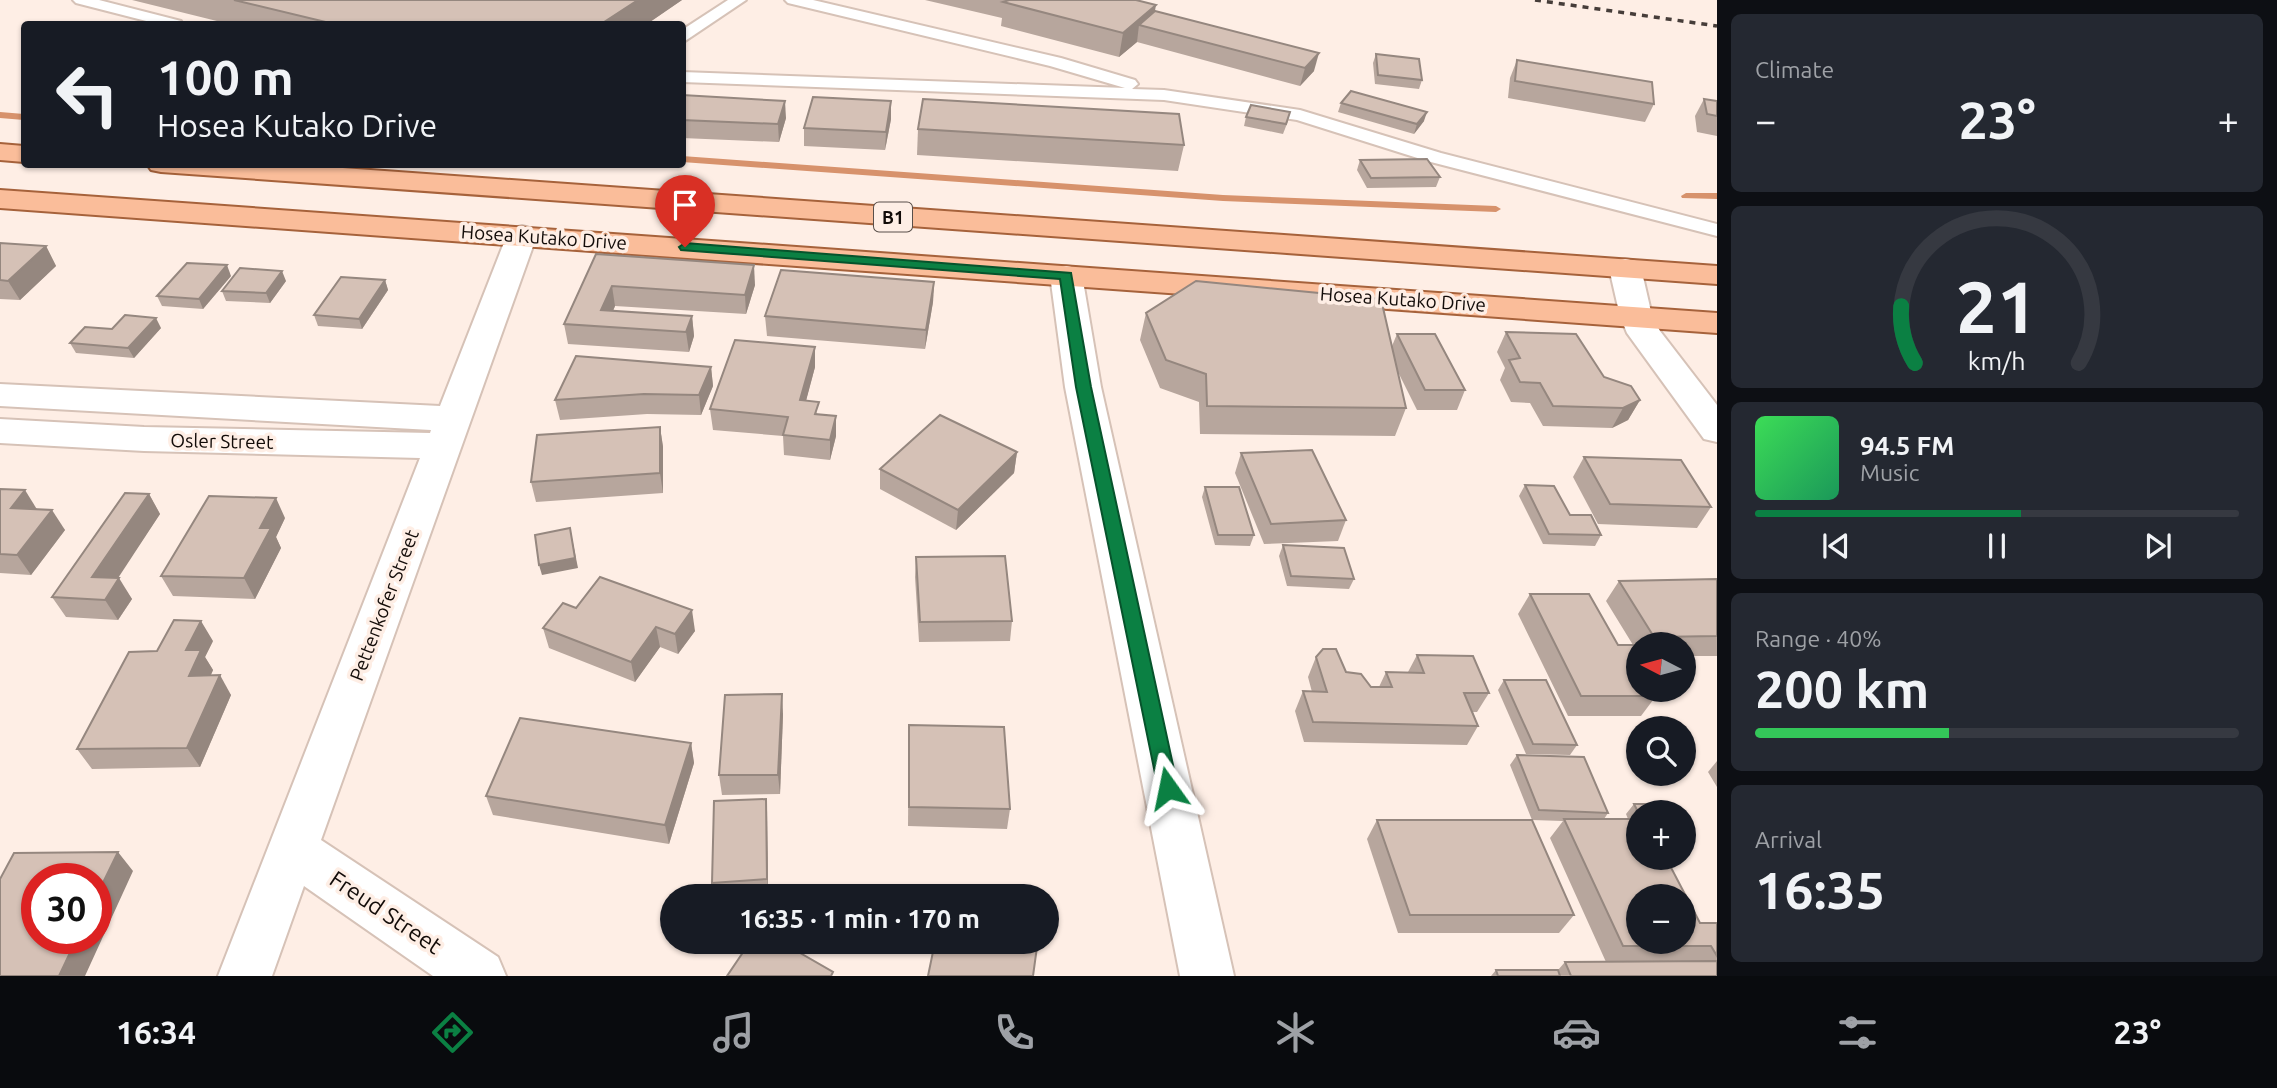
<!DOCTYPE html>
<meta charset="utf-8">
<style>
:root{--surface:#171b24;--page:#242831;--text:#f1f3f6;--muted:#9ea1a6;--line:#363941;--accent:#0b8043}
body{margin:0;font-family:Ubuntu,sans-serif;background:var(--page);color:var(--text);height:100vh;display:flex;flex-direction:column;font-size:26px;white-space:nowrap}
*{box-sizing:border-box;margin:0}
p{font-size:23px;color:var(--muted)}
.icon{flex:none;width:38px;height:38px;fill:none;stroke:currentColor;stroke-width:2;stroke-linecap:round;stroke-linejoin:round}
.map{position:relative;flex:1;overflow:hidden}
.side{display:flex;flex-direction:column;gap:14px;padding:14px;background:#0d0f14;width:560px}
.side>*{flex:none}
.banner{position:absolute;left:21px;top:21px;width:665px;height:147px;border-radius:7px;box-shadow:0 2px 5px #0004;background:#171b24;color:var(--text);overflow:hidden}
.needle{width:46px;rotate:276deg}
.tools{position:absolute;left:1626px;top:632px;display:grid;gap:14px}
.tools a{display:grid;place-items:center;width:70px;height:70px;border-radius:50%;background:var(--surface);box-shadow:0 2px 5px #0004;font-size:35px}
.speed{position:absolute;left:21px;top:863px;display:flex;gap:14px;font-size:35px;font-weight:700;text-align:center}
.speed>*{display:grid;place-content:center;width:91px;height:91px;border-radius:50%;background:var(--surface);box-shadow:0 2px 5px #0004;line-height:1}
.speed .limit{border:10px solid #d22;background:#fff;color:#111}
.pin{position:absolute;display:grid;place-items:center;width:60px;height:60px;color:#fff;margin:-72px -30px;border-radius:50% 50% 50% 0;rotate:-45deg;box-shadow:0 0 7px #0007}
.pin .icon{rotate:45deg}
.me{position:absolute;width:77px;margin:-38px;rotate:348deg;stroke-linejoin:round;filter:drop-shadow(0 0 5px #0008)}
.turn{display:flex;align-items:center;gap:24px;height:147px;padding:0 21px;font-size:32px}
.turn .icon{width:91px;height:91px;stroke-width:2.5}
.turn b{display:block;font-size:49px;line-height:60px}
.big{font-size:52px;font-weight:700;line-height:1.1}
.side .card{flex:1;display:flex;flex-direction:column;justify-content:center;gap:10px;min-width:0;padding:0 24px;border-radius:10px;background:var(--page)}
.side .dial{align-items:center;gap:0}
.dial svg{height:182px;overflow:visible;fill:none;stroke:var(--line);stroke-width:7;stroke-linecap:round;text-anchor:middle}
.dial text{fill:var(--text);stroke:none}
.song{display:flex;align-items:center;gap:21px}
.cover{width:84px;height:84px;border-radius:10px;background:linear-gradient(135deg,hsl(130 70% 55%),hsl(150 70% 35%))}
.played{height:7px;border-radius:4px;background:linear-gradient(90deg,var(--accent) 55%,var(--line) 55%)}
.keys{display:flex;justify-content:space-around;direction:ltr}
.heat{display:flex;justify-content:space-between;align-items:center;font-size:38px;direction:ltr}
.charge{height:10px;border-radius:5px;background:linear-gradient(90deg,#34c759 40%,var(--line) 0)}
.trip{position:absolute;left:660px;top:884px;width:399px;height:70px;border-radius:35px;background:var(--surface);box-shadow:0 2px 5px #0004;font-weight:700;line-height:70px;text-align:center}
.menu{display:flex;height:112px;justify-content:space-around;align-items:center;background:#090b0e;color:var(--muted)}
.menu .icon{width:49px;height:49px}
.menu .current{color:var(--accent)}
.menu b{font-size:32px;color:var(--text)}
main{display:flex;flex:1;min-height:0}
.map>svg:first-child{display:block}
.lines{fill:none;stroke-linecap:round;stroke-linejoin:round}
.stream{fill:#d7926c;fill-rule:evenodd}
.service-casing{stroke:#d6c2b7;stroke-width:4}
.minor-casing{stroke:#d6c2b7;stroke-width:4}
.primary-casing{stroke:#a6623b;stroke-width:4}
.service{fill:#fff;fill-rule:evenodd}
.minor{fill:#fff;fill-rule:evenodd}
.primary{fill:#fabd9a;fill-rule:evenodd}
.rail{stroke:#463d39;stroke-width:3.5;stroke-dasharray:6 6;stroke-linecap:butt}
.wall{fill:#b7a69d}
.shaded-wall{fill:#95877f}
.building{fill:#d5c1b6;stroke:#95877f;stroke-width:2;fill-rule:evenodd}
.route{fill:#0b8043;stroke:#07532c;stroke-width:2}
.labels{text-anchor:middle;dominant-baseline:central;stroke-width:7;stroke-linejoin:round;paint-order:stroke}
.shield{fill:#feeee5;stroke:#594f4a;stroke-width:2}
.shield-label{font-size:18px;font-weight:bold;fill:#120b08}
.street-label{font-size:19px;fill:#120b08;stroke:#feeee5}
.near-street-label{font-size:23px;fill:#120b08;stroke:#feeee5}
</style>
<main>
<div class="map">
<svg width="1717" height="976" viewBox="0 0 1717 976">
<rect width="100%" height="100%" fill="#feeee5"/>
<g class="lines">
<g class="stream">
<path d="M0 112 24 114V120L0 118Z"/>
<path d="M682 156 1223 195 1496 206 1501 209 1496 212 1223 201 682 162Z"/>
<path d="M1686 193H1717V199L1682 198 1681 196Z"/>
</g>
<g class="service-casing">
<g id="service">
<path d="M73 0H99L181 21 183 24H158L76 3Z"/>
<path d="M728 0H746L682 43V30Z"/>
<path d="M785 0H813L1061 58 1135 80 1138 84 1132 89 1164 90 1300 110 1441 153 1717 224V236L1427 161 1297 120 1164 100 682 82V72L1125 88 1050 66 788 3Z"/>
</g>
</g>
<g class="minor-casing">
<g id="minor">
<path d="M522 226 533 229 537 235 321 840 498 957 506 976H433L304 886 272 976H218L420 458 144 451 0 443V419L144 427 430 433 431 430 0 406V384L440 406 507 235 511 229Z"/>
<path d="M1625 259 1636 261 1641 268 1652 316 1660 331 1717 405V442L1704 439 1627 333 1620 316 1609 268 1614 261Z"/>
<path d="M1066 266 1077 268 1082 275 1101 387 1234 976H1180L1065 387 1050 275 1055 268Z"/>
</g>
</g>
<g class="primary-casing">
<g id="primary">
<path d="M0 144 24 146V162L0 160Z"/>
<path d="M147 164H287L1717 266V284L161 172 151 170Z"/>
<path d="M0 190 1717 313V333L0 208Z"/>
</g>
</g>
<use href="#service" class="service"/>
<use href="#minor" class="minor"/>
<use href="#primary" class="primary"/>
<path class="rail" d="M1535 0 1717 26"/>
</g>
<g class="wall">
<path d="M132 0H682L647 24H229Z"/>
<path d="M925 0H1136L1155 11 1314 71 1300 86 1137 42 1119 57 1001 26 1002 18Z"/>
<path d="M1376 54 1422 80 1419 89 1375 84 1373 63Z"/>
<path d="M1517 60 1654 104 1645 122 1508 98 1510 78Z"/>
<path d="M682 95 786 118 779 142 682 138Z"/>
<path d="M1704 99 1717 101V136L1697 132 1695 116Z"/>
<path d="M891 101V119L885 150 804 146V128Z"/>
<path d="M1341 103 1424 121 1414 134 1338 112Z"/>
<path d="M1246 117 1288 121 1283 134 1244 126Z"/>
<path d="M918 129 1184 145 1178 171 917 155Z"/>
<path d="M1360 160 1440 177 1436 187 1367 188 1357 170Z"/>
<path d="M0 243 46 246 56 266 20 300 0 299Z"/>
<path d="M596 254 755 285 746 314 615 306 613 311 692 316 694 336 689 352 568 344 564 324Z"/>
<path d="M231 276 203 309 162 306 157 296Z"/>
<path d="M385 280 388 290 362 329 318 326 314 315Z"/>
<path d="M286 281 270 303 226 301 222 291Z"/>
<path d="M934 282 933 302 925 349 767 336 765 316Z"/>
<path d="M1146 313 1392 346 1397 334 1465 390 1457 410H1417L1398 372 1406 408 1395 436 1200 434 1199 402 1160 388 1140 340Z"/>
<path d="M161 328 134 358 76 353 70 343 112 329Z"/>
<path d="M1506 332 1604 377 1640 400 1628 420 1612 428 1543 426 1530 403 1511 402 1500 380 1505 368 1497 352Z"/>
<path d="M815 347V367L806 400 836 436 830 460 784 455 783 436 713 430 710 409Z"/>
<path d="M711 367 713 386 701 415 647 414 560 420 555 400Z"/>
<path d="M660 427 663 447V493L536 502 531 482Z"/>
<path d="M1017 452 1014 473 956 530 880 489V469Z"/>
<path d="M1241 453 1346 520 1338 541 1264 544 1235 473Z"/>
<path d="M1584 457 1711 507 1697 528 1598 524 1573 477Z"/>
<path d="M1525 485 1601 535 1595 546 1543 544 1519 496Z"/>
<path d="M1205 487 1254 535 1250 546 1215 545 1202 497Z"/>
<path d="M0 489 37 509 65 530 31 575 0 573Z"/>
<path d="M149 494 160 514 117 578 132 599 118 620 66 617 52 597Z"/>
<path d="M285 518 276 537 281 548 255 599 173 596 161 576Z"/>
<path d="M1283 545 1354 579 1349 589 1287 586 1279 556Z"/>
<path d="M916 557 1012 621 1010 641 919 642 915 577Z"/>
<path d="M1717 579V656H1684V644H1638V690H1655L1653 692 1656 696 1641 716H1568L1518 614 1530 594 1618 645H1633L1606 601 1619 581Z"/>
<path d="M576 608 695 631 678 654 660 647 635 682 549 648 543 628Z"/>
<path d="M213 641 205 657 213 670 211 675 231 695 200 767 92 769 77 749Z"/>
<path d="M1417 655 1489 693 1477 712H1473L1478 726 1467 745 1304 742 1295 711 1303 691 1312 692 1308 677 1316 657 1346 672 1371 687H1379L1386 672H1408Z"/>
<path d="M1504 680 1577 745 1570 755 1526 754 1498 690Z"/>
<path d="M783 714 780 794 722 795 719 775Z"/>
<path d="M909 725 1010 809 1007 829 908 826Z"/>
<path d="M691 743 694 763 669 844 493 815 486 796Z"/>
<path d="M1517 755 1608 813 1604 819H1628L1626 814 1634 804 1638 812V858H1683L1675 866H1670L1700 923H1717V976H1491L1496 970H1558L1565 962H1606L1550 838 1563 821 1532 820 1510 765Z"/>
<path d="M1717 761V787L1708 772Z"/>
<path d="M766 799 768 889 713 892 712 883Z"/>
<path d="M1377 820 1574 915 1559 933H1398L1367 839Z"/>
</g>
<g class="shaded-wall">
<path d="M638 0H682L647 24H601Z"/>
<path d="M1156 5 1152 28 1139 25 1137 42 1119 57 1123 33Z"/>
<path d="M1319 53 1314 71 1300 86 1305 68Z"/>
<path d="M785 101 786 118 779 142 778 124Z"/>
<path d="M891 101V119L885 150 886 132Z"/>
<path d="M1427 112 1424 121 1414 134 1417 124Z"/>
<path d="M46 246 56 266 20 300 8 281Z"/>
<path d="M227 265 231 276 203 309 199 299Z"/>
<path d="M754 265 755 285 746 314 745 295Z"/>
<path d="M282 271 286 281 270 303 266 293Z"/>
<path d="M385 280 388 290 362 329 359 319Z"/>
<path d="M934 282 933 302 925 349 926 330Z"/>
<path d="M612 286 615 306 606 327 601 310Z"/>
<path d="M692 316 694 336 689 352 686 332Z"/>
<path d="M156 318 161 328 134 358 128 348Z"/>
<path d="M815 347V367L801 420 800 400Z"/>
<path d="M711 367 713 386 701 415 699 395Z"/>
<path d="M1640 400 1628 420 1612 428 1623 408Z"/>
<path d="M836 416V436L830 460V440Z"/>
<path d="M660 427 663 447V493L660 473Z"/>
<path d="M1017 452 1014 473 956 530 958 510Z"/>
<path d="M25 490 38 511 11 508Z"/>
<path d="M149 494 160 514 105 598 92 577Z"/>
<path d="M276 498 285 518 276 537 281 548 255 599 244 578 260 528Z"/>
<path d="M52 510 65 530 31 575 17 555Z"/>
<path d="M570 528 578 568 542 575 539 565Z"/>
<path d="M119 578 132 599 118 620 105 600Z"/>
<path d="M692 610 695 631 678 654 675 634Z"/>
<path d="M201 621 213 641 205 657 213 670 201 696 189 676 186 650Z"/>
<path d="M656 627 660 647 635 682 631 662Z"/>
<path d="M220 675 231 695 200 767 187 748Z"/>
<path d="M782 694 783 714 780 794 778 775Z"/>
<path d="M691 743 694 763 669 844 665 825Z"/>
<path d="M766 799 767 809 768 889 767 879Z"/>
<path d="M118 852 133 871 85 976H59L77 938H96V897Z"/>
</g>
<g class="building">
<path d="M234 0H638L601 24H334Z"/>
<path d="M1009 0H1136L1156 5 1123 33 1003 2Z"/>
<path d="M1155 11 1319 53 1305 68 1139 25Z"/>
<path d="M1376 54 1419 59 1422 80 1378 75Z"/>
<path d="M1517 60 1652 82 1654 104 1515 81Z"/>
<path d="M1351 91 1427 112 1417 124 1341 103Z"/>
<path d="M682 95 785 101 778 124 682 120Z"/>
<path d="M813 97 891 101 886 132 804 128Z"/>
<path d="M923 99 1179 114 1184 145 918 129Z"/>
<path d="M1704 99 1717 101V116L1707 114Z"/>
<path d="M1251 105 1290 112 1286 124 1246 117Z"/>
<path d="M1427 159 1440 177 1371 178 1360 160Z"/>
<path d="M0 243 46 246 8 281 0 280Z"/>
<path d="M596 254 754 265 745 295 612 286 601 310 692 316 686 332 564 324Z"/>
<path d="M187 263 227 265 199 299 157 296Z"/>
<path d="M240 268 282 271 266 293 222 291Z"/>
<path d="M781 270 934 282 926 330 765 316Z"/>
<path d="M341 277 385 280 359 319 314 315Z"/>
<path d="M1196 281 1381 299 1406 408 1207 406 1206 374 1166 360 1146 313Z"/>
<path d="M125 315 156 318 128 348 70 343 85 327 112 329Z"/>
<path d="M1506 332 1576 334 1604 377 1631 386 1640 400 1623 408 1553 406 1540 383 1520 382 1509 360 1520 358Z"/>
<path d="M1397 334H1435L1465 390H1425Z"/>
<path d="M735 340 815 347 800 400 819 402 815 414 836 416 830 440 783 435 788 417 710 409Z"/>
<path d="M576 356 711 367 699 395 644 394 555 400Z"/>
<path d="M940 415 1017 452 958 510 880 469Z"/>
<path d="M660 427V473L531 482 537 435Z"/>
<path d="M1312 450 1346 520 1271 524 1241 453Z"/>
<path d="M1584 457 1681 460 1711 507 1610 504Z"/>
<path d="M1525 485 1554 486 1570 515H1591L1601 535 1549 534Z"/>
<path d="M1205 487H1239L1254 535H1218Z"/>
<path d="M0 489 25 490 11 508 52 510 17 555 0 554Z"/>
<path d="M125 493 149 494 92 577 119 578 105 600 52 597Z"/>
<path d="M209 496 276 498 260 528H271L244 578 161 576Z"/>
<path d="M570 528 575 558 539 565 535 535Z"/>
<path d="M1283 545 1344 548 1354 579 1291 576Z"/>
<path d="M1005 556 1012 621 920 622 916 557Z"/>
<path d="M600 577 692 610 675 634 656 627 631 662 543 628 563 603 576 608Z"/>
<path d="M1717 579V636L1654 637 1619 581Z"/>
<path d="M1530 594H1589L1618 645H1638V690H1652L1656 696H1581Z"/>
<path d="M174 620 201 621 186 650H201L189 676 220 675 187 748 77 749 129 652 157 651Z"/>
<path d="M1323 649H1336L1346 672 1361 674 1371 687H1392L1386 672 1424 673 1417 655 1473 656 1489 693H1464L1478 726 1313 722 1303 691 1327 692 1316 657Z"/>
<path d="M1504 680H1546L1577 745 1533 744Z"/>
<path d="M782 694 778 775H719L725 695Z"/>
<path d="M520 718 691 743 665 825 486 796Z"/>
<path d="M909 725 1004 727 1010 809 909 807Z"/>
<path d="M1517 755 1584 757 1608 813 1539 810Z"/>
<path d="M766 799 767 879 712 883 714 801Z"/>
<path d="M1634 804H1658L1662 812H1638Z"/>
<path d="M1564 819H1638V858H1666L1700 923H1717V956L1711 946H1623ZM1638 896H1684V942H1638Z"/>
<path d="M1377 820H1532L1574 915H1410Z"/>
<path d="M118 852 96 897V878H37V938H77L59 976H0V879L14 853Z"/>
<path d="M750 942H781L833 972 831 976H727Z"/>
<path d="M935 942H1013L1037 947 1033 976H928Z"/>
<path d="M1717 961V976H1571L1565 962Z"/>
<path d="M1496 970H1558L1560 976H1498Z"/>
</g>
<path class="route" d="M685 243 1071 273 1091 387 1178 788 1175 795 1168 797 1161 795 1158 788 1076 387 1060 279 681 250 679 247Z"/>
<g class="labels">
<rect class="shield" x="874" y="202.5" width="38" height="29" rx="5"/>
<g class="shield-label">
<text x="893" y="217">B1</text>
</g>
<g class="street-label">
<text transform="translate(544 237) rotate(4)">Hosea Kutako Drive</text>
<text transform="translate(1403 299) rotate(4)">Hosea Kutako Drive</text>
<text transform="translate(222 441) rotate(1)">Osler Street</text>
<text transform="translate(384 605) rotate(-69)">Pettenkofer Street</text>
</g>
<g class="near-street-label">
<text transform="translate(386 912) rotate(34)">Freud Street</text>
</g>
</g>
</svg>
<div class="tools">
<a><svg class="needle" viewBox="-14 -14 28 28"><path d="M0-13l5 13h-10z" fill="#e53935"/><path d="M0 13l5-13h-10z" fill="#9ea1a6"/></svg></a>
<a><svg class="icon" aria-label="search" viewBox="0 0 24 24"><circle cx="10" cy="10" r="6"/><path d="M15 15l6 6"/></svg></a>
<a>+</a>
<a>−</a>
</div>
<div class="speed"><div class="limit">30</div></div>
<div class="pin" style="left:685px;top:247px;background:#d93025"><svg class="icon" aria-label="arrive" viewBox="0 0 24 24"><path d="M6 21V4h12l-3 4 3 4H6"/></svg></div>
<svg class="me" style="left:1168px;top:788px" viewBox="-20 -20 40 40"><path d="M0-17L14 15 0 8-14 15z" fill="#0b8043" stroke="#fff" stroke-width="4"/></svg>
<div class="trip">16:35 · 1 min · 170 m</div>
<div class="banner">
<div class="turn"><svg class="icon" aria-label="left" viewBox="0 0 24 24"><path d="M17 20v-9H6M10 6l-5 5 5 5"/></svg><div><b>100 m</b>Hosea Kutako Drive</div></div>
</div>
</div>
<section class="side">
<div class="card"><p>Climate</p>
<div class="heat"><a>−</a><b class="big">23°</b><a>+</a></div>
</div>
<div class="card dial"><svg viewBox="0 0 100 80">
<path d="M14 69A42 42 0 1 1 86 69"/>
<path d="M14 69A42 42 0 0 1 8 44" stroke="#0b8043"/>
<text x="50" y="56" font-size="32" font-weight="700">21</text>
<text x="50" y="72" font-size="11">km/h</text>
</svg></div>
<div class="card">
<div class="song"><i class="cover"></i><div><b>94.5 FM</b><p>Music</p></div></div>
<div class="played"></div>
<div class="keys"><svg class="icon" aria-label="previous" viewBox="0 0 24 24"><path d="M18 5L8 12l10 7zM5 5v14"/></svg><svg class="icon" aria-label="pause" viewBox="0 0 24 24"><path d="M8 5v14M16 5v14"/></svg><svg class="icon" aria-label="next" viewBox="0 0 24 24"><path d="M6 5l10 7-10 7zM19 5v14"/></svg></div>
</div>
<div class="card"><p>Range · 40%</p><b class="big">200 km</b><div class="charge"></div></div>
<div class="card"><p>Arrival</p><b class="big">16:35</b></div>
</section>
</main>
<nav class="menu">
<b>16:34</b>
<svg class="icon current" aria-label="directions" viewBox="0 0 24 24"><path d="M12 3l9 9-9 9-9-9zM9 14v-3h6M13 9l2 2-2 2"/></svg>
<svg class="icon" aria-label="music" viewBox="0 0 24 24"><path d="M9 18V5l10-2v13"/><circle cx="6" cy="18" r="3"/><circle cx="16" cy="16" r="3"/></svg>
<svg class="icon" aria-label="phone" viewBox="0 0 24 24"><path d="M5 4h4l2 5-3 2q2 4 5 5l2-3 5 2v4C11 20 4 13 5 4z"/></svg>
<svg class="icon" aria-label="climate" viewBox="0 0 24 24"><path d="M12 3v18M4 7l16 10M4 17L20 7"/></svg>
<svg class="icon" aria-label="car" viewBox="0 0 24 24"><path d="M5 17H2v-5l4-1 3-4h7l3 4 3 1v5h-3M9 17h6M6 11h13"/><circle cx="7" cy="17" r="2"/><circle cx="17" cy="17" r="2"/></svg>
<svg class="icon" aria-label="filters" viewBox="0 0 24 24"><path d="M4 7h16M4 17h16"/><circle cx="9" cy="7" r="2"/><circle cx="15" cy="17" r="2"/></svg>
<b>23°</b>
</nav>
